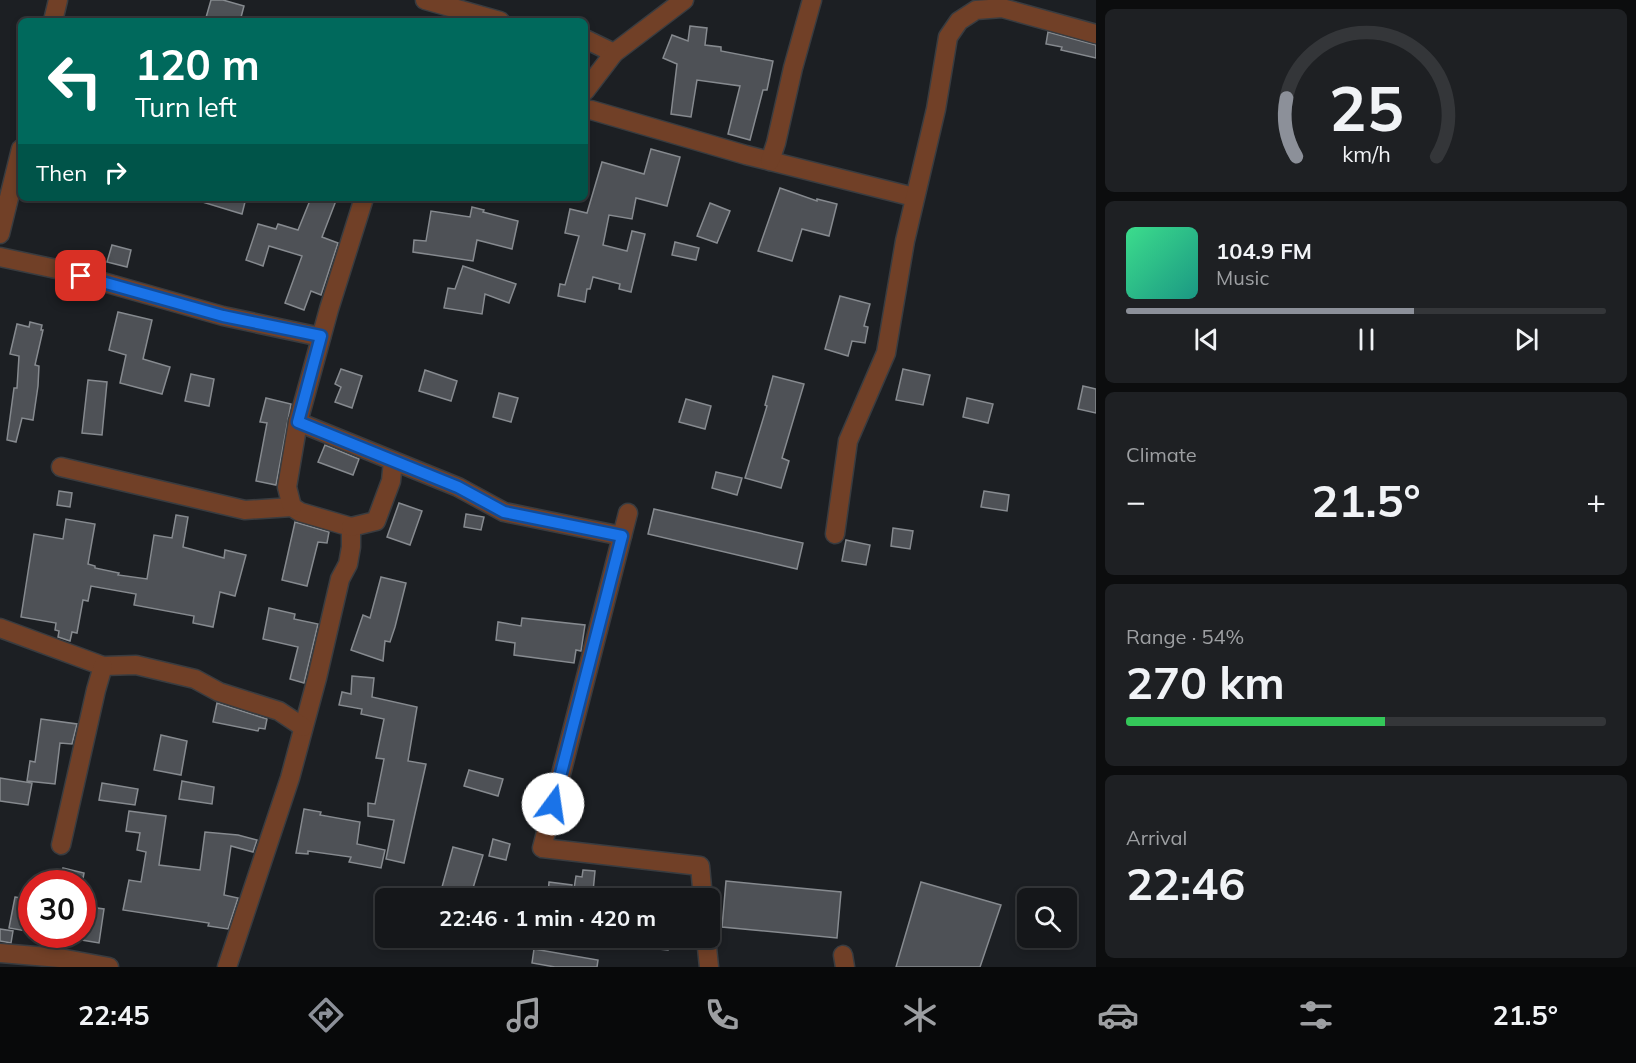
<!DOCTYPE html>
<meta charset="utf-8">
<style>
:root{--surface:#15171a;--page:#1e2023;--text:#f1f3f6;--muted:#9d9fa2;--line:#343639;--accent:#8c9099}
body{margin:0;font-family:Mulish,sans-serif;background:var(--page);color:var(--text);height:100vh;display:flex;flex-direction:column;font-size:22px;white-space:nowrap}
*{box-sizing:border-box;margin:0}
p{font-size:20px;color:var(--muted)}
.icon{flex:none;width:33px;height:33px;fill:none;stroke:currentColor;stroke-width:2;stroke-linecap:round;stroke-linejoin:round}
.map{position:relative;flex:1;overflow:hidden}
.sheet{display:flex;flex-direction:column;gap:9px;padding:9px;background:#0c0d0e;width:540px}
.sheet>*{flex:none}
.top-card{position:absolute;left:18px;top:18px;width:570px;height:183px;border-radius:9px;box-shadow:0 3px 9px #0003,0 0 0 2px var(--line);background:#00695c;color:#fff;overflow:hidden}
.controls{position:absolute;left:1017px;top:888px;display:grid;gap:12px}
.controls a{display:grid;place-items:center;width:60px;height:60px;border-radius:9px;background:var(--surface);box-shadow:0 3px 9px #0003,0 0 0 2px var(--line);font-size:30px}
.speed{position:absolute;left:18px;top:870px;display:flex;gap:12px;font-size:30px;font-weight:700;text-align:center}
.speed>*{display:grid;place-content:center;width:78px;height:78px;border-radius:50%;background:var(--surface);box-shadow:0 3px 9px #0003,0 0 0 2px var(--line);line-height:1}
.speed .limit{border:9px solid #d22;background:#fff;color:#111}
.pin{position:absolute;display:grid;place-items:center;width:51px;height:51px;color:#fff;margin:-26px;border-radius:12px;box-shadow:0 3px 9px #0006}
.me{position:absolute;width:66px;margin:-33px;rotate:14deg;stroke-linejoin:round;filter:drop-shadow(0 0 4px #0008)}
.turn{display:flex;align-items:center;gap:21px;height:126px;padding:0 18px;font-size:27px}
.turn .icon{width:78px;height:78px;stroke-width:2.5}
.turn b{display:block;font-size:42px;line-height:51px}
.then{display:flex;align-items:center;height:57px;padding:0 18px;background:#0003;gap:12px;font-size:22px}
.big{font-size:45px;font-weight:700;line-height:1.1}
.sheet .widget{flex:1;display:flex;flex-direction:column;justify-content:center;gap:9px;min-width:0;padding:0 21px;border-radius:9px;background:var(--page)}
.sheet .dial{align-items:center;gap:0}
.dial svg{height:156px;overflow:visible;fill:none;stroke:var(--line);stroke-width:7;stroke-linecap:round;text-anchor:middle}
.dial text{fill:var(--text);stroke:none}
.song{display:flex;align-items:center;gap:18px}
.cover{width:72px;height:72px;border-radius:9px;background:linear-gradient(135deg,hsl(150 70% 55%),hsl(170 70% 35%))}
.played{height:6px;border-radius:3px;background:linear-gradient(90deg,var(--accent) 60%,var(--line) 60%)}
.keys{display:flex;justify-content:space-around;direction:ltr}
.heat{display:flex;justify-content:space-between;align-items:center;font-size:33px;direction:ltr}
.charge{height:9px;border-radius:4px;background:linear-gradient(90deg,#34c759 54%,var(--line) 0)}
.trip{position:absolute;left:375px;top:888px;width:345px;height:60px;border-radius:9px;background:var(--surface);box-shadow:0 3px 9px #0003,0 0 0 2px var(--line);font-weight:700;line-height:60px;text-align:center}
.dock{display:flex;height:96px;justify-content:space-around;align-items:center;background:#08090a;color:var(--muted)}
.dock .icon{width:42px;height:42px}
.dock .on{color:var(--accent)}
.dock b{font-size:27px;color:var(--text)}
main{display:flex;flex:1;min-height:0}
.map>svg:first-child{display:block}
.building{fill:#4e5156;stroke:#868a8f;stroke-width:1.5}
.lines{fill:none;stroke-linecap:round;stroke-linejoin:round}
.minor-casing{stroke:#393c40;stroke-width:21}
.minor{stroke:#714027;stroke-width:18}
.route-casing{stroke:#114b97;stroke-width:15}
.route{stroke:#1a73e8;stroke-width:10}
</style>
<main>
<div class="map">
<svg width="1096" height="967" viewBox="0 0 1096 967">
<rect width="100%" height="100%" fill="#1c1f23"/>
<g class="building">
<path d="M211 0H223L244 6 240 21H205Z"/>
<path d="M690 26 707 28 705 45 721 47V51L773 61 767 90H763L750 140 728 134 740 86 697 80 691 117 671 114 677 64 663 58 672 35 688 41Z"/>
<path d="M1048 32 1096 45V58L1061 50 1062 47 1046 44Z"/>
<path d="M651 149 680 157 667 206 636 198 632 219 609 215 603 245 627 251 632 231 645 234 631 292 619 289 620 284 593 277 590 289H587L585 302 558 296 560 284 565 285 579 236 565 233 570 209 587 213 602 162 644 174Z"/>
<path d="M780 188 817 201V199L837 204 829 236 802 229 792 261 758 251Z"/>
<path d="M199 198H246L242 214 199 201Z"/>
<path d="M311 198H337L322 237 338 243 321 295 311 291 304 310 285 303 302 256 269 246 263 266 246 260 258 224 276 229 278 224 298 230Z"/>
<path d="M710 203 730 211 717 243 697 236Z"/>
<path d="M472 207 484 210 483 212 518 221 512 249 477 240 473 261 413 252 414 240 426 241 431 211 470 217Z"/>
<path d="M675 242 699 248 696 260 672 255Z"/>
<path d="M112 245 131 250 127 267 107 262Z"/>
<path d="M463 266 516 284 509 303 485 294 482 314 444 308 448 288 455 289Z"/>
<path d="M840 296 870 304 864 326 868 327 865 343 852 341 848 356 825 349Z"/>
<path d="M118 312 152 320 143 359 170 367 162 394 120 383 126 355 109 350Z"/>
<path d="M30 322 42 325 41 330H43L35 365 39 366 38 386 33 420 22 418 16 442 7 440 14 388H17L19 356 10 354 17 324 29 327Z"/>
<path d="M341 369 362 376 352 408 335 402 341 387 335 384Z"/>
<path d="M903 369 930 375 923 405 896 400Z"/>
<path d="M425 370 457 381 451 401 419 391Z"/>
<path d="M191 374 214 379 209 406 185 401Z"/>
<path d="M773 376 804 384 782 458 789 461 781 488 745 478 767 406 765 405Z"/>
<path d="M88 380 107 382 102 435 82 433Z"/>
<path d="M1083 386 1096 389V413L1078 409Z"/>
<path d="M499 393 518 398 511 422 493 417Z"/>
<path d="M266 398 291 404 276 485 256 481 267 423 260 422Z"/>
<path d="M967 398 993 404 988 423 963 417Z"/>
<path d="M686 399 711 406 705 429 679 422Z"/>
<path d="M325 445 359 459 353 475 318 462Z"/>
<path d="M716 472 742 478 737 495 712 488Z"/>
<path d="M59 491 72 493 70 507 57 505Z"/>
<path d="M984 491 1009 495 1007 511 981 507Z"/>
<path d="M399 503 422 511 410 545 387 537Z"/>
<path d="M654 509 803 543 797 569 648 534Z"/>
<path d="M466 514 484 517 481 530 464 527Z"/>
<path d="M176 515 188 517 183 547 224 558 225 550 246 555 235 596 220 592 213 627 193 623 194 616 134 605 136 594 91 586 88 601 83 600 77 633 72 632 70 641 58 637 59 631 55 630 56 623 21 617 34 534 63 539 66 519 95 524 88 564 95 566V568L119 573 118 575 147 579 154 535 172 538Z"/>
<path d="M295 522 329 532 327 543 318 542 307 586 282 580Z"/>
<path d="M893 528 913 531 910 549 891 546Z"/>
<path d="M846 540 870 545 866 565 842 561Z"/>
<path d="M381 577 406 583 395 627 390 642 385 641 383 661 351 650 363 615 370 618Z"/>
<path d="M269 608 295 614 294 619 318 624 304 683 290 679 298 647 263 639Z"/>
<path d="M522 618 585 625 581 651 576 650 574 663 514 655 515 643 496 640 498 622 521 626Z"/>
<path d="M352 676 374 678 372 697 417 707 408 761 426 764 404 863 386 859 394 820 368 816V803L375 804 384 759 376 758 384 719 361 714 362 709 339 705 342 692 351 694Z"/>
<path d="M217 703 267 719 265 729 259 728 258 731 213 722Z"/>
<path d="M41 719 77 724 72 744 60 743 55 784 27 781 30 761 35 762Z"/>
<path d="M161 735 187 741 181 775 154 770Z"/>
<path d="M469 770 503 779 498 796 464 786Z"/>
<path d="M0 778 32 783 28 805 0 801Z"/>
<path d="M182 781 214 787 212 804 179 799Z"/>
<path d="M102 783 138 789 135 805 99 800Z"/>
<path d="M304 809 321 812 320 815 360 822 357 844 385 850 381 868 349 862 351 857 308 851V854L296 853Z"/>
<path d="M129 811 166 816 159 865 200 870 205 832 238 835 257 840 253 852 231 846 224 895 238 898 228 929 208 926 209 923 123 910 129 880 141 882 146 852 137 850 140 833 126 831Z"/>
<path d="M493 839 510 844 506 860 489 856Z"/>
<path d="M453 847 483 855 470 898H439Z"/>
<path d="M63 868 84 873 82 884H59Z"/>
<path d="M583 870 595 871 593 892 574 889 576 876 582 877Z"/>
<path d="M726 881 841 892 837 938 722 927Z"/>
<path d="M549 882 572 885 570 898 548 895Z"/>
<path d="M921 882 1001 905 980 967H896Z"/>
<path d="M15 897 32 900 26 931 9 928Z"/>
<path d="M82 906 104 909 99 943 82 940Z"/>
<path d="M0 929 13 931 11 943 0 941Z"/>
<path d="M628 938H669L668 950 627 946Z"/>
<path d="M534 949 598 960 597 967H555L532 963Z"/>
</g>
<g class="lines">
<g class="minor-casing">
<g id="minor">
<path d="M425 0 500 21"/>
<path d="M53 21 58 0"/>
<path d="M585 39 614 53"/>
<path d="M585 91 614 53 684 0"/>
<path d="M591 110 746 155 914 197"/>
<path d="M770 161 776 143 793 68 812 0"/>
<path d="M0 234 21 149"/>
<path d="M0 257 61 270 223 316 321 337"/>
<path d="M298 422 458 487 504 512 622 536"/>
<path d="M61 467 245 510 292 507 300 512 351 527V547L348 564 340 579 317 678 290 778 227 967"/>
<path d="M292 507 287 487 298 422 329 309 364 198"/>
<path d="M628 513 542 848 700 866 703 898"/>
<path d="M351 527 376 521 391 481 393 461"/>
<path d="M835 534 848 441 886 353 905 241 936 109 948 37 959 21 976 10 1002 8 1096 34"/>
<path d="M0 628 103 666 136 665 195 679 219 692 279 711 303 727"/>
<path d="M61 845 96 690 103 666"/>
<path d="M706 938 709 967"/>
<path d="M0 953 60 958 109 967"/>
<path d="M843 955 845 967"/>
</g>
</g>
<use href="#minor" class="minor"/>
</g>
<g class="lines">
<g class="route-casing">
<path id="route" d="M81 276 223 316 321 336 298 422 458 487 504 512 622 536 553 804"/>
</g>
<use href="#route" class="route"/>
</g>
</svg>
<div class="controls">
<a><svg class="icon" aria-label="search" viewBox="0 0 24 24"><circle cx="10" cy="10" r="6"/><path d="M15 15l6 6"/></svg></a>
</div>
<div class="speed"><div class="limit">30</div></div>
<div class="pin" style="left:81px;top:276px;background:#d93025"><svg class="icon" aria-label="arrive" viewBox="0 0 24 24"><path d="M6 21V4h12l-3 4 3 4H6"/></svg></div>
<svg class="me" style="left:553px;top:804px" viewBox="-20 -20 40 40"><circle r="19" fill="#fff"/><path d="M0-13L10 11 0 6-10 11z" fill="#1a73e8"/></svg>
<div class="trip">22:46 · 1 min · 420 m</div>
<div class="top-card">
<div class="turn"><svg class="icon" aria-label="left" viewBox="0 0 24 24"><path d="M17 20v-9H6M10 6l-5 5 5 5"/></svg><div><b>120 m</b>Turn left</div></div>
<div class="then">Then<svg class="icon" aria-label="right" viewBox="0 0 24 24"><path d="M7 20v-9h11M14 6l5 5-5 5"/></svg></div>
</div>
</div>
<section class="sheet">
<div class="widget dial"><svg viewBox="0 0 100 80">
<path d="M14 69A42 42 0 1 1 86 69"/>
<path d="M14 69A42 42 0 0 1 9 39" stroke="#8c9099"/>
<text x="50" y="56" font-size="32" font-weight="700">25</text>
<text x="50" y="72" font-size="11">km/h</text>
</svg></div>
<div class="widget">
<div class="song"><i class="cover"></i><div><b>104.9 FM</b><p>Music</p></div></div>
<div class="played"></div>
<div class="keys"><svg class="icon" aria-label="previous" viewBox="0 0 24 24"><path d="M18 5L8 12l10 7zM5 5v14"/></svg><svg class="icon" aria-label="pause" viewBox="0 0 24 24"><path d="M8 5v14M16 5v14"/></svg><svg class="icon" aria-label="next" viewBox="0 0 24 24"><path d="M6 5l10 7-10 7zM19 5v14"/></svg></div>
</div>
<div class="widget"><p>Climate</p>
<div class="heat"><a>−</a><b class="big">21.5°</b><a>+</a></div>
</div>
<div class="widget"><p>Range · 54%</p><b class="big">270 km</b><div class="charge"></div></div>
<div class="widget"><p>Arrival</p><b class="big">22:46</b></div>
</section>
</main>
<nav class="dock">
<b>22:45</b>
<svg class="icon on" aria-label="directions" viewBox="0 0 24 24"><path d="M12 3l9 9-9 9-9-9zM9 14v-3h6M13 9l2 2-2 2"/></svg>
<svg class="icon" aria-label="music" viewBox="0 0 24 24"><path d="M9 18V5l10-2v13"/><circle cx="6" cy="18" r="3"/><circle cx="16" cy="16" r="3"/></svg>
<svg class="icon" aria-label="phone" viewBox="0 0 24 24"><path d="M5 4h4l2 5-3 2q2 4 5 5l2-3 5 2v4C11 20 4 13 5 4z"/></svg>
<svg class="icon" aria-label="climate" viewBox="0 0 24 24"><path d="M12 3v18M4 7l16 10M4 17L20 7"/></svg>
<svg class="icon" aria-label="car" viewBox="0 0 24 24"><path d="M5 17H2v-5l4-1 3-4h7l3 4 3 1v5h-3M9 17h6M6 11h13"/><circle cx="7" cy="17" r="2"/><circle cx="17" cy="17" r="2"/></svg>
<svg class="icon" aria-label="filters" viewBox="0 0 24 24"><path d="M4 7h16M4 17h16"/><circle cx="9" cy="7" r="2"/><circle cx="15" cy="17" r="2"/></svg>
<b>21.5°</b>
</nav>
